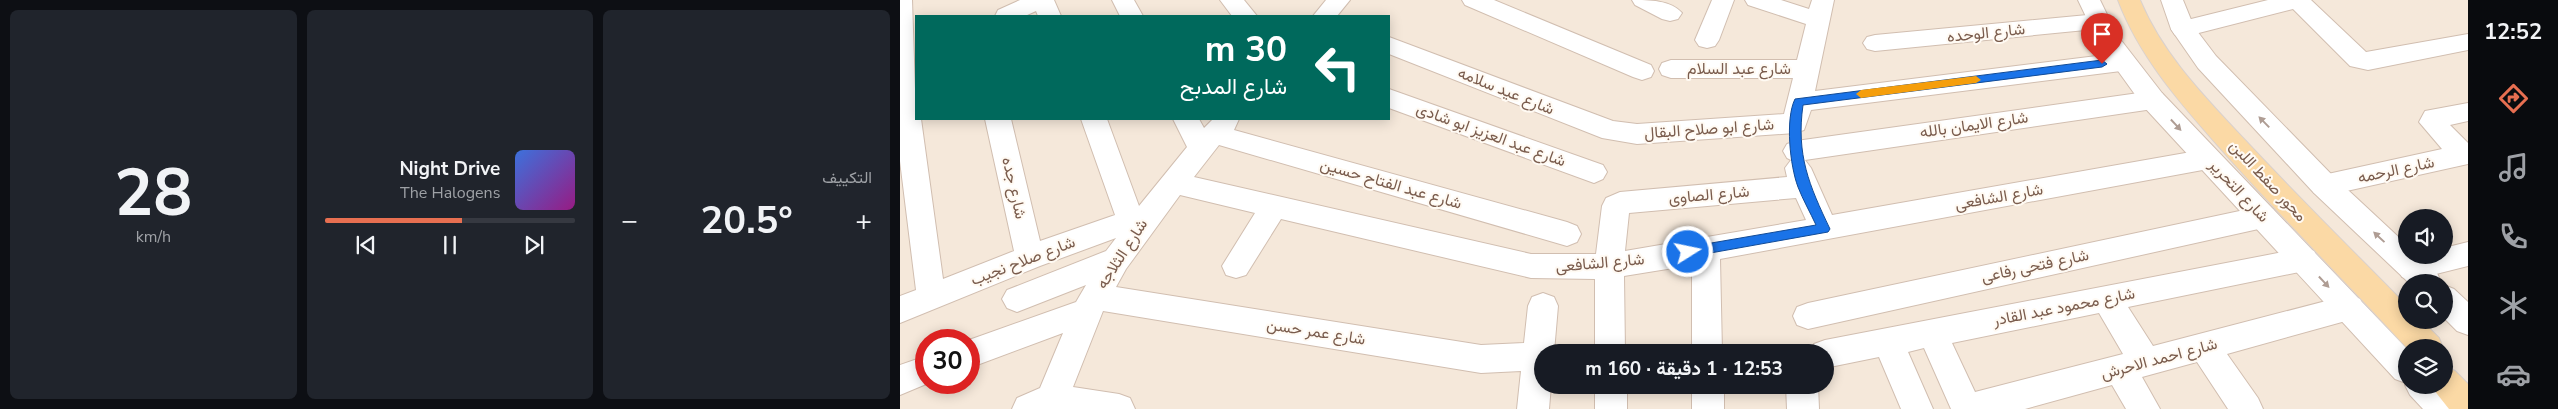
<!DOCTYPE html>
<html lang="ar">
<meta charset="utf-8">
<style>
:root{--surface:#171b24;--page:#20242c;--text:#f1f3f6;--muted:#9ea1a6;--line:#363941;--accent:#e76f51}
body{margin:0;font-family:"Nunito Sans",Vazirmatn,sans-serif;background:var(--page);color:var(--text);direction:rtl;height:100vh;display:flex;flex-direction:column;font-size:19px;white-space:nowrap}
*{box-sizing:border-box;margin:0}
p{font-size:16px;color:var(--muted)}
.icon{flex:none;width:28px;height:28px;fill:none;stroke:currentColor;stroke-width:2;stroke-linecap:round;stroke-linejoin:round}
.map{position:relative;flex:1;overflow:hidden;direction:ltr}
.details{display:flex;flex-direction:column;gap:10px;padding:10px;background:#0d0f14;width:900px}
.details>*{flex:none}
.banner{position:absolute;left:15px;top:15px;width:475px;height:105px;border-radius:0px;box-shadow:0 2px 12px #0003;direction:rtl;background:#00695c;color:#fff;overflow:hidden}
.fabs{position:absolute;left:1498px;top:209px;display:grid;gap:10px}
.fabs a{display:grid;place-items:center;width:55px;height:55px;border-radius:50%;background:var(--surface);box-shadow:0 2px 12px #0003;font-size:25px}
.speed{position:absolute;left:15px;top:329px;display:flex;gap:10px;font-size:25px;font-weight:700;text-align:center}
.speed>*{display:grid;place-content:center;width:65px;height:65px;border-radius:50%;background:var(--surface);box-shadow:0 2px 12px #0003;line-height:1}
.speed .limit{border:8px solid #d22;background:#fff;color:#111}
.pin{position:absolute;display:grid;place-items:center;width:42px;height:42px;color:#fff;margin:-51px -21px;border-radius:50% 50% 50% 0;rotate:-45deg;box-shadow:0 0 5px #0007}
.pin .icon{rotate:45deg}
.me{position:absolute;width:55px;margin:-28px;rotate:80deg;stroke-linejoin:round;filter:drop-shadow(0 0 4px #0008)}
.turn{display:flex;align-items:center;gap:18px;height:105px;padding:0 20px;font-size:22px}
.turn .icon{width:65px;height:65px;stroke-width:2.5}
.turn b{display:block;font-size:35px;line-height:42px}
.big{font-size:38px;font-weight:700;line-height:1.1}
.details .widget{flex:1;display:flex;flex-direction:column;justify-content:center;gap:8px;min-width:0;padding:0 18px;border-radius:8px;background:var(--page)}
.details .dial{align-items:center;gap:0}
.dial b{font-size:65px;line-height:1}
.song{display:flex;align-items:center;gap:15px}
.cover{width:60px;height:60px;border-radius:8px;background:linear-gradient(135deg,hsl(220 70% 55%),hsl(310 70% 35%))}
.played{height:5px;border-radius:2px;background:linear-gradient(90deg,var(--accent) 55%,var(--line) 55%)}
.keys{display:flex;justify-content:space-around;direction:ltr}
.heat{display:flex;justify-content:space-between;align-items:center;font-size:28px;direction:ltr}
.details .tiles{flex:1;display:grid;gap:10px;grid-template-columns:repeat(3,1fr)}
.trip{position:absolute;left:634px;top:344px;width:300px;height:50px;border-radius:25px;background:var(--surface);box-shadow:0 2px 12px #0003;font-weight:700;line-height:50px;text-align:center;direction:rtl}
main{display:flex;flex:1;min-height:0}
.tab-bar{display:flex;flex-direction:column;width:90px;justify-content:space-around;align-items:center;background:#090b0e;color:var(--muted)}
.tab-bar .icon{width:35px;height:35px}
.tab-bar .on{color:var(--accent)}
.tab-bar b{font-size:22px;color:var(--text)}
.map>svg:first-child{display:block}
.residential{fill:#f5e8da;fill-rule:evenodd}
.lines{fill:none;stroke-linecap:round;stroke-linejoin:round}
.minor-casing{stroke:#d1beb0;stroke-width:2}
.tertiary-casing{stroke:#d1beb0;stroke-width:2}
.primary-casing{stroke:#dad1cd;stroke-width:2}
.minor{fill:#fff;fill-rule:evenodd}
.tertiary{fill:#fff;fill-rule:evenodd}
.primary{fill:#fbd9a5;fill-rule:evenodd}
.oneway{fill:#af9d94}
.route{fill:#1a73e8;stroke:#114b97}
.slow{fill:#f59e0b}
.labels{text-anchor:middle;dominant-baseline:central;stroke-width:4;stroke-linejoin:round;paint-order:stroke}
.street-label{font-size:16px;fill:#7a5c4d;stroke:#fffaf3}
</style>
<main>
<nav class="tab-bar">
<b>12:52</b>
<svg class="icon on" aria-label="directions" viewBox="0 0 24 24"><path d="M12 3l9 9-9 9-9-9zM9 14v-3h6M13 9l2 2-2 2"/></svg>
<svg class="icon" aria-label="music" viewBox="0 0 24 24"><path d="M9 18V5l10-2v13"/><circle cx="6" cy="18" r="3"/><circle cx="16" cy="16" r="3"/></svg>
<svg class="icon" aria-label="phone" viewBox="0 0 24 24"><path d="M5 4h4l2 5-3 2q2 4 5 5l2-3 5 2v4C11 20 4 13 5 4z"/></svg>
<svg class="icon" aria-label="climate" viewBox="0 0 24 24"><path d="M12 3v18M4 7l16 10M4 17L20 7"/></svg>
<svg class="icon" aria-label="car" viewBox="0 0 24 24"><path d="M5 17H2v-5l4-1 3-4h7l3 4 3 1v5h-3M9 17h6M6 11h13"/><circle cx="7" cy="17" r="2"/><circle cx="17" cy="17" r="2"/></svg>
</nav>
<div class="map">
<svg width="1568" height="409" viewBox="0 0 1568 409">
<rect width="100%" height="100%" fill="#fdf6ec"/>
<path class="residential" d="M0 0H1568V409H0ZM16 16H489V119H16ZM1506 218H1544V255H1506ZM1506 282H1544V320H1506ZM26 340H69V382H26ZM1506 348H1544V385H1506ZM642 352H925V385H642Z"/>
<g class="lines">
<g class="minor-casing">
<g id="minor">
<path d="M0 0H12L16 119H21L43 279 114 251 85 119H111L140 241 215 215 181 119H207L239 206 287 147 273 119H299L304 128 313 119H339L334 130 667 222 677 226 681 234 677 242 667 246 319 145 294 177 631 254H696L702 206 706 198 720 192 887 177 885 168 891 160 887 158 883 151 887 144 896 141 1253 91 1262 93 1266 100 1262 107 1253 109 905 160 911 168 932 215 1308 149 1317 152 1321 159 1317 166 1308 169 820 259 822 352H792V265L724 276 725 352H695V279L631 278 381 219 346 275 336 278 326 275 322 266 355 213 280 195 226 269 216 287 581 345 624 343 628 306 632 297 643 293 654 297 658 306 654 352H642V385H651L649 409H617L621 371 581 373 203 311 173 387 219 394 230 398 235 409H112L117 398 140 388 163 333 69 368V340L176 302 186 285 117 312 107 308 102 299 107 290 206 251 216 238 140 266 0 323V296L16 290 0 161ZM896 198 906 220 725 251 729 213Z"/>
<path d="M120 0H154L161 16H138L136 11 125 16H95L98 10Z"/>
<path d="M212 0H234L243 16H220Z"/>
<path d="M320 0H344L357 16H332Z"/>
<path d="M426 0H450L437 16H413Z"/>
<path d="M562 0H594L751 65 754 71 751 77 742 80 733 77 565 5Z"/>
<path d="M732 0C749 0 771 0 782 13L778 19 770 21 762 19 735 5Z"/>
<path d="M812 0H834L819 40 815 46 807 48 799 46 795 40Z"/>
<path d="M845 0H881L909 9 912 0H934L915 91 1221 53 1230 56 1233 62 1230 68 1221 71 911 110 904 130 895 133 737 144 702 138 489 54V37L713 121 737 124 884 114 893 78H771L762 75 759 69 762 63 771 60H897L906 24 848 5Z"/>
<path d="M1368 0H1411L1466 52 1568 34V50L1468 70 1450 66 1393 9 1283 37 1275 35 1271 29 1275 23Z"/>
<path d="M1198 14 1206 16 1210 22 1206 28 975 51 967 49 963 43 967 37 975 35Z"/>
<path d="M489 89 703 165 707 172 703 179 694 183 489 108Z"/>
<path d="M1568 103V121L1550 125 1568 143V164L1424 196 1414 193 1410 185 1414 177 1542 149 1519 122 1525 111Z"/>
<path d="M1363 206 1373 209 1377 217 1373 225 1363 228 908 329 897 325 893 316 897 307 908 303Z"/>
<path d="M1568 242V266L1512 280 1502 277 1498 268 1502 259 1515 255H1544V248Z"/>
<path d="M1404 248 1414 251 1418 260 1414 269 1228 307 1253 346 1449 295 1460 299 1464 308 1460 317 1327 354 1358 398 1363 409H1328L1297 362 1242 377 1260 409H1226L1212 385 1125 409H1051L1024 348 1008 352 1033 409H1001L979 357 925 368V352H910L914 344 925 340ZM1199 313 1223 354 1075 392 1052 343Z"/>
<path d="M26 356V382H31L0 395V365Z"/>
<rect x="695" y="385" width="32" height="24"/>
<rect x="792" y="385" width="32" height="24"/>
<path d="M886 385H918L919 409H887Z"/>
</g>
</g>
<g class="tertiary-casing">
<g id="tertiary">
<path d="M1178 0H1200L1217 35 1262 93 1506 348V385H1542L1555 398 1560 409H1523L1510 395 1505 385 1506 383 1495 379 1244 107 1200 46Z"/>
<path d="M1261 0H1283L1294 27 1316 56 1434 177 1506 244V255H1518L1537 273 1541 282H1508L1414 193 1298 68 1271 29Z"/>
<path d="M1544 285 1554 289 1568 302V335L1557 331 1544 318Z"/>
</g>
</g>
<g class="primary-casing">
<g id="primary">
<path d="M1218 0H1240C1263 55 1304 96 1344 139 1397 196 1452 250 1506 305V320H1521L1539 338 1543 348H1507C1448 284 1386 222 1328 157 1285 108 1241 61 1218 0Z"/>
<path d="M1544 366 1555 371 1568 384V409H1549L1530 385H1544Z"/>
</g>
</g>
<use href="#minor" class="minor"/>
<use href="#tertiary" class="tertiary"/>
<use href="#primary" class="primary"/>
</g>
<defs><path id="oneway-solid" d="M-6-.8H1V-3.2L6.5 0L1 3.2V.8H-6Z" transform="scale(1.25)"/></defs>
<g class="oneway">
<use href="#oneway-solid" transform="translate(1364 122) rotate(-134)"/>
<use href="#oneway-solid" transform="translate(1276 125) rotate(47)"/>
<use href="#oneway-solid" transform="translate(1479 237) rotate(-137)"/>
<use href="#oneway-solid" transform="translate(1424 282) rotate(47)"/>
</g>
<path class="route" d="M1202 60 1207 64 1202 67 903 105C896 155 909 185 930 229L928 232 788 257 782 252 788 247 916 225C910 212 903 200 898 187 890 166 885 119 895 99Z"/>
<path class="slow" d="M1076 76 1081 80 1076 83 961 98 956 94 961 90Z"/>
<g class="labels">
<g class="street-label">
<text transform="translate(1086 33) rotate(-6)">شارع الوحده</text>
<text x="839" y="69">شارع عبد السلام</text>
<text transform="translate(606 91) rotate(22)">شارع عيد سلامه</text>
<text transform="translate(1074 125) rotate(-8)">شارع الايمان بالله</text>
<text transform="translate(809 129) rotate(-4)">شارع ابو صلاح البقال</text>
<text transform="translate(591 135) rotate(20)">شارع عبد العزيز ابو شادى</text>
<text transform="translate(1496 170) rotate(-12)">شارع الرحمه</text>
<text transform="translate(1368 181) rotate(47)">محور صفط اللبن</text>
<text transform="translate(491 184) rotate(16)">شارع عبد الفتاح حسين</text>
<text transform="translate(114 188) rotate(77)">شارع جده</text>
<text transform="translate(1339 191) rotate(47)">شارع التحرير</text>
<text transform="translate(809 195) rotate(-5)">شارع الصاوى</text>
<text transform="translate(1099 197) rotate(-10)">شارع الشافعى</text>
<text transform="translate(222 254) rotate(-57)">شارع الثلاجه</text>
<text transform="translate(123 261) rotate(-21)">شارع صلاح نجيب</text>
<text transform="translate(700 263) rotate(-5)">شارع الشافعى</text>
<text transform="translate(1135 266) rotate(-12)">شارع فتحى رفاعى</text>
<text transform="translate(1164 307) rotate(-11)">شارع محمود عبد القادر</text>
<text transform="translate(416 332) rotate(9)">شارع عمر حسن</text>
<text transform="translate(1259 359) rotate(-15)">شارع احمد الاحرش</text>
</g>
</g>
</svg>
<div class="fabs">
<a><svg class="icon" aria-label="sound" viewBox="0 0 24 24"><path d="M4 9h4l5-4v14l-5-4H4zM17 9q2 3 0 6"/></svg></a>
<a><svg class="icon" aria-label="search" viewBox="0 0 24 24"><circle cx="10" cy="10" r="6"/><path d="M15 15l6 6"/></svg></a>
<a><svg class="icon" aria-label="layers" viewBox="0 0 24 24"><path d="M12 4l9 5-9 5-9-5zM3 14l9 5 9-5"/></svg></a>
</div>
<div class="speed"><div class="limit">30</div></div>
<div class="pin" style="left:1202px;top:64px;background:#d93025"><svg class="icon" aria-label="arrive" viewBox="0 0 24 24"><path d="M6 21V4h12l-3 4 3 4H6"/></svg></div>
<svg class="me" style="left:788px;top:252px" viewBox="-20 -20 40 40"><circle r="17" fill="#1a73e8" stroke="#fff" stroke-width="3"/><path d="M0-11L8 9 0 5-8 9z" fill="#fff"/></svg>
<div class="trip">12:53 · 1 دقيقة · 160 m</div>
<div class="banner">
<div class="turn"><svg class="icon" aria-label="left" viewBox="0 0 24 24"><path d="M17 20v-9H6M10 6l-5 5 5 5"/></svg><div><b>30 m</b>شارع المدبح</div></div>
</div>
</div>
<section class="details">
<div class="tiles">
<div class="widget"><p>التكييف</p>
<div class="heat"><a>−</a><b class="big">20.5°</b><a>+</a></div>
</div>
<div class="widget">
<div class="song"><i class="cover"></i><div><b>Night Drive</b><p>The Halogens</p></div></div>
<div class="played"></div>
<div class="keys"><svg class="icon" aria-label="previous" viewBox="0 0 24 24"><path d="M18 5L8 12l10 7zM5 5v14"/></svg><svg class="icon" aria-label="pause" viewBox="0 0 24 24"><path d="M8 5v14M16 5v14"/></svg><svg class="icon" aria-label="next" viewBox="0 0 24 24"><path d="M6 5l10 7-10 7zM19 5v14"/></svg></div>
</div>
<div class="widget dial"><b>28</b><p>km/h</p></div>
</div>
</section>
</main>
